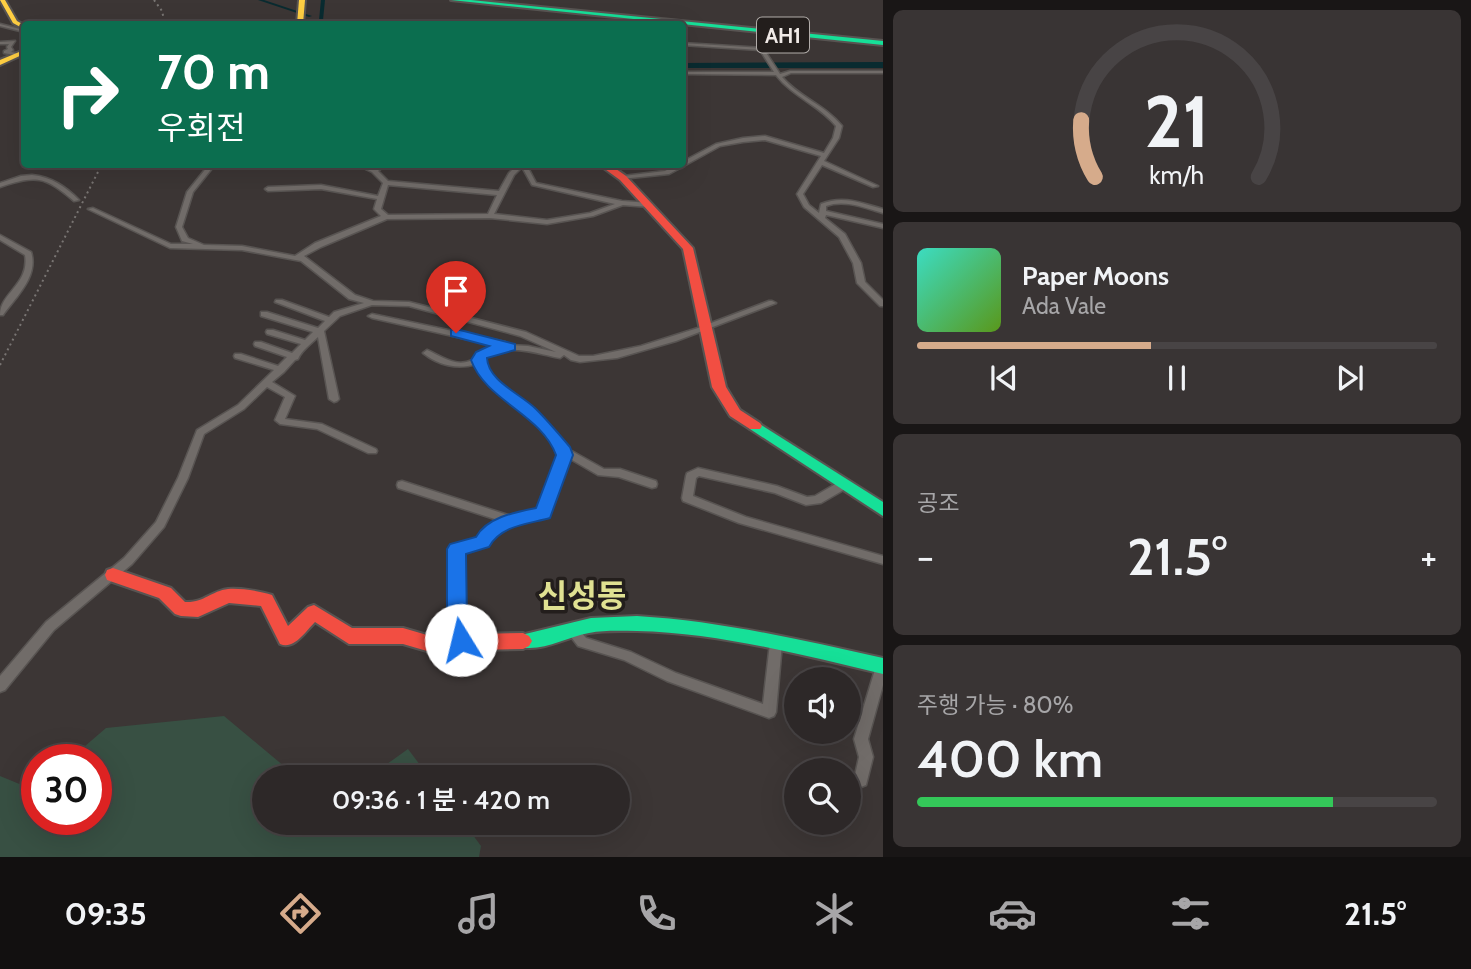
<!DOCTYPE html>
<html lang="ko">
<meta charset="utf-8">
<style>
:root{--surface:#2d2828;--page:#393434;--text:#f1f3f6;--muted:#a7a6a8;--line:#484445;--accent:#d6ab8b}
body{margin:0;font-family:Cabin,"Noto Sans KR",sans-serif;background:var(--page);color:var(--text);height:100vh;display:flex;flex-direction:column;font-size:26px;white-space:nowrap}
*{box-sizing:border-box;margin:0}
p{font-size:23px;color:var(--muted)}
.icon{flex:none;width:38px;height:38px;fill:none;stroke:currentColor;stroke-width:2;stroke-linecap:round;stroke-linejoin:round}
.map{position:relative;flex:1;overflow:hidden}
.drawer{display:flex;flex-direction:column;gap:10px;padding:10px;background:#191616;width:588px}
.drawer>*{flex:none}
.top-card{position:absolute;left:21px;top:21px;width:665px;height:147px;border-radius:7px;box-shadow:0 7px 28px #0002,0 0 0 2px var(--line);background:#0b6e4f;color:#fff;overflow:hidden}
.tools{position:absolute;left:784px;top:667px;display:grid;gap:14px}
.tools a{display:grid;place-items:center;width:77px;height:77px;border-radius:50%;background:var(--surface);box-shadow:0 7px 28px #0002,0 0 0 2px var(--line);font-size:35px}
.speed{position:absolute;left:21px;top:744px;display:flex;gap:14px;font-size:35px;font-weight:700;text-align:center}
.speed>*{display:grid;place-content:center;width:91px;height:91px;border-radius:50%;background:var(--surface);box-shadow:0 7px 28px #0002,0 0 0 2px var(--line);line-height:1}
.speed .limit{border:10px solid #d22;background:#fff;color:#111}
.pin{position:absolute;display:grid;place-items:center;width:60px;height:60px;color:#fff;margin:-72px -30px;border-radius:50% 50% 50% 0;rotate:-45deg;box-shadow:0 0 7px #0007}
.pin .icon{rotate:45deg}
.me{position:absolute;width:77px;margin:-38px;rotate:351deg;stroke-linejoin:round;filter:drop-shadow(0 0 5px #0008)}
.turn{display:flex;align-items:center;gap:24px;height:147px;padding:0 21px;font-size:32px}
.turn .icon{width:91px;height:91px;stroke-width:2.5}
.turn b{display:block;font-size:49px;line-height:60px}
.big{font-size:52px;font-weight:600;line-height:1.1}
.drawer .card{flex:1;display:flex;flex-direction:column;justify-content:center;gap:10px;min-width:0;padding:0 24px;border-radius:10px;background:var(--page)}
.drawer .dial{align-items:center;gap:0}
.dial svg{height:182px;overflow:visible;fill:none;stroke:var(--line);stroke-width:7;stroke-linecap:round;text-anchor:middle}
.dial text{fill:var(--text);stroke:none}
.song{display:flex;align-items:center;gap:21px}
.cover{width:84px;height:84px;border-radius:10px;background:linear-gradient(135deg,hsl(170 70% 55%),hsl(90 70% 35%))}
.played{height:7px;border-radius:4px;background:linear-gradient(90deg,var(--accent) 45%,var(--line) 45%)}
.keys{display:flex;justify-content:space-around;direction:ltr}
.heat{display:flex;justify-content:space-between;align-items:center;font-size:38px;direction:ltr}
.charge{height:10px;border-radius:5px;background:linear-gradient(90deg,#34c759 80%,var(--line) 0)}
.trip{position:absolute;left:252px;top:765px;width:378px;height:70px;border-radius:35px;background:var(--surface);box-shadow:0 7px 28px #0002,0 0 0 2px var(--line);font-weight:600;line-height:70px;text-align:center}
.menu{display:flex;height:112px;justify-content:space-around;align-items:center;background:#121010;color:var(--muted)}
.menu .icon{width:49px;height:49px}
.menu .selected{color:var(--accent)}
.menu b{font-size:32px;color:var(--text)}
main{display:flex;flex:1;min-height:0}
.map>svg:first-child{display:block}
.green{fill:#385043}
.water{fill:#092b30}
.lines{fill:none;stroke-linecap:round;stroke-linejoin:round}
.canal{fill:#092b30;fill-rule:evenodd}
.street-casing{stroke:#585452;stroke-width:3}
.fast-casing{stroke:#585452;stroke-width:4}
.slow-casing{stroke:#585452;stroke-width:4}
.jam-casing{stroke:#585452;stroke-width:4}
.street{fill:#716c69;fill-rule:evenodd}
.fast{fill:#16e098;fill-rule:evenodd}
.slow{fill:#ffcf43;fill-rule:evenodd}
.jam{fill:#f24e42;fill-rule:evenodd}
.rail{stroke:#797573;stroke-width:2;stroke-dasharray:2 3.5;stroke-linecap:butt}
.route{fill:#1a73e8;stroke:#114b97;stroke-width:2}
.labels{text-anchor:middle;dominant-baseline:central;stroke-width:7;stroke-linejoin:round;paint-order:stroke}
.shield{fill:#231e1c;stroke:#b2adaa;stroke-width:2}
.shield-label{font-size:21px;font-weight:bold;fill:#f0eae7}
.near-quarter-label{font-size:32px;font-weight:bold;fill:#e0e192;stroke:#231e1c}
</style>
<main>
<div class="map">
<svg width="883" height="857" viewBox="0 0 883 857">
<rect width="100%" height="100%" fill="#3c3635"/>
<g class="green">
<path d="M224 716 297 777H264V822L464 823 481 846 479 857H0V776L34 790 37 788V819H96V760L70 759 106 728Z"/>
<path d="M408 749 429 777H369Z"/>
</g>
<path class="water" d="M883 62V68H683V63Z"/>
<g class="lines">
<g class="canal">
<path d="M258 0H264L312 16 309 17Z"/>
<path d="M321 0H325L323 20 321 21 319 20Z"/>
</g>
<g class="street-casing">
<g id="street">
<path d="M435 21 479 23 481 24 433 23Z"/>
<path d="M0 24 24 30V32L0 26Z"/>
<path d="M15 41 11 47 13 50 11 52 20 54V56L4 53V51L8 49 7 47 9 44H0V42Z"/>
<path d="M682 43 763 48 780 74 790 71H883V73H791L782 77C799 97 825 105 842 126L839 138 824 161 878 186 873 187 822 165 803 194 809 205 819 213 821 204C843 195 861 203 883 209V213C865 208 845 199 826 206V211L883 224V228L826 215 825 218 845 234 861 263 865 282 883 300V306H880L857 283 853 263 839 237 804 207 797 194 821 156 765 140 743 142 720 146 669 174 621 179V177L623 176 665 171 678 164H682V162L716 144 743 138 765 136 824 153 833 138 836 126C819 105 793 97 776 75L682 74V72H774L760 50 682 45Z"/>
<path d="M355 164H364L373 168 379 164H386L378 171 388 181 499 191 509 173 518 164H526L536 183 622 201 650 203 653 205 650 207 623 205 593 216 547 224 490 218 387 219 321 247 304 256 355 295 373 301 409 302 526 332 579 356H593L641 346 698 328 769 301H772L776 303 676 341 617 358 580 362 571 360 564 355 560 358C535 353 503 341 483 360L493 378 532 408 568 449 604 469H620L656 481 657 484 656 487 652 488 619 477 598 475 567 457 547 516C526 521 498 524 487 545L463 552V625L468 640 466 644 462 645 458 644 451 625V549L453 546 479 539 482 533 501 521 398 488 397 485 398 482 402 481 511 516 539 510 559 451 526 412 487 382 476 364C457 370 438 365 423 353L427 350C441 356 456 368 472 360 482 355 485 348 498 346L372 318 368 316 372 314 505 342 509 345 528 346 556 352 520 336 409 306 372 305 340 316 324 331 339 399 337 401 334 402 329 399 318 337C312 343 301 351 298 359L295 360 284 372 272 382 295 396 285 419 322 424 376 449 377 451 376 453H368L317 429 280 424 275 420 285 397 267 387 244 409 204 434 188 478 164 527 132 564 54 630 5 690 0 692V676L46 622 124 558 156 522 178 478 197 430 238 405 274 370 235 358 234 356 235 354H241L278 366 287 357 255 346 254 344 255 342H261L292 353 301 344 267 334 266 332 267 330H273L305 340 313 332 261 316V312H267L318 328 325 321 275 302 276 300H282L329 317 334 312 364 303 349 299 301 261 242 250 170 248 88 209 93 208 171 244H193L182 241 176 227 187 192 208 166 210 165 213 167 193 192 182 227 188 238 204 245 242 246 295 256 315 243 381 216 374 209 377 199 321 189 268 191 265 189 268 187 321 185 378 196 383 183 372 172ZM522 167 532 185 615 204 590 213 547 220 494 214 514 175ZM388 185 497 195 488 214 388 215 381 209Z"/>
<path d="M32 175C52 177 66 187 79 200L74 201C44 176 37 175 0 187V183L21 176Z"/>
<path d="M0 235 31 252C39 276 16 297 3 315H0C0 293 30 284 25 255L0 240Z"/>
<path d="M698 468 777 486 807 497 815 496 839 482H847L848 485 847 488 821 503 806 505 775 493 699 476 696 478 693 496 746 517 883 556V564L739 523 683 501 682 498 686 476 687 473Z"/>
<path d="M571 624 575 625 586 638 631 652 676 673 763 704 770 643 772 639 776 638 780 639 782 643 776 712 774 716 769 718 667 681 624 660 578 646 565 629 567 625Z"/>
<path d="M883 666V685L868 739 873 757 866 785 861 787 856 785 854 780 859 757 854 739 874 673 875 669Z"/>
</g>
</g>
<g class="fast-casing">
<g id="fast">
<path d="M451 0H471L883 41V45Z"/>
<path d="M755 421 883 502V516L750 429 748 426Z"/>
<path d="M637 616C721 621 801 640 883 658V674C802 655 720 633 637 631 621 631 604 630 589 633 566 637 539 654 517 646L514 641 517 636 591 618Z"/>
</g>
</g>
<g class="slow-casing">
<g id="slow">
<path d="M0 0H5L17 21 24 25V29L13 23Z"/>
<path d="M299 0H305L303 24H297Z"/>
<path d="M24 50V54L0 65V60Z"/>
</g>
</g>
<g class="jam-casing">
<g id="jam">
<path d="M598 164H609L626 176 693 248 726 387 740 410 760 423 762 426 760 429H750L730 416 712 387 683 249 620 180Z"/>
<path d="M113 568 171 588 185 602C204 603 211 591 228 589 240 588 260 591 272 595L288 626 308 607 314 605 352 628H403L427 635 523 633 529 636 532 641 529 646 523 649 427 651 403 644H349L315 622C305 632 294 650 280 644L261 606 229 603 198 617 181 616 175 614 159 598 107 580 105 575 107 570Z"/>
</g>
</g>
<use href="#street" class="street"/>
<use href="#fast" class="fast"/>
<use href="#slow" class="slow"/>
<use href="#jam" class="jam"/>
<g class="rail">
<path d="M154 0 162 11 165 24"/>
<path d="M0 365 102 164"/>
</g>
</g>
<path class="route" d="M456 329 515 344V350L487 358C488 381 521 394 536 409 548 421 559 434 570 447L573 455 550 518C529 524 501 525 489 547L466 554 467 625 472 640 469 646 461 649 454 646 447 625V549L450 544 476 537C487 517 516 512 536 508L556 455C541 414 486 401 471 360L476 352 489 346 451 336V330Z"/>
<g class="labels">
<rect class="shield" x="757" y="17.5" width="52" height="35" rx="5"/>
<g class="shield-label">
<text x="783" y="35">AH1</text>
</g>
<g class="near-quarter-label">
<text x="582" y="595">신성동</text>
</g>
</g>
</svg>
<div class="tools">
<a><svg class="icon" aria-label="sound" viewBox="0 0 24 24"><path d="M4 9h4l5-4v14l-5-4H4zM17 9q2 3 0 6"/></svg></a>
<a><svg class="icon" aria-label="search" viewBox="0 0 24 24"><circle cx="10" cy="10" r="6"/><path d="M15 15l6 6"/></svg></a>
</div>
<div class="speed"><div class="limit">30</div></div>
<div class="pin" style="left:456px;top:333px;background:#d93025"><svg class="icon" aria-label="arrive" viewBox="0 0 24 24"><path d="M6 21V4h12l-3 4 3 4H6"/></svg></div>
<svg class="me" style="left:461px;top:640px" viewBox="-20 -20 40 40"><circle r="19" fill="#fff"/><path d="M0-13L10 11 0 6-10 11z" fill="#1a73e8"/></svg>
<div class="trip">09:36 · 1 분 · 420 m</div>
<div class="top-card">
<div class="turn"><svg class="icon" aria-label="right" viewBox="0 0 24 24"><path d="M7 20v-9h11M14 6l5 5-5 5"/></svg><div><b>70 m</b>우회전</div></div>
</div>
</div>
<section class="drawer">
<div class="card dial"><svg viewBox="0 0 100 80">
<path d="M14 69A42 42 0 1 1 86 69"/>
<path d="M14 69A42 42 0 0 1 8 44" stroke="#d6ab8b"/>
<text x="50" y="56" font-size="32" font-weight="700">21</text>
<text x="50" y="72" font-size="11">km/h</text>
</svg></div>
<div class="card">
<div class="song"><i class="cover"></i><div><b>Paper Moons</b><p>Ada Vale</p></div></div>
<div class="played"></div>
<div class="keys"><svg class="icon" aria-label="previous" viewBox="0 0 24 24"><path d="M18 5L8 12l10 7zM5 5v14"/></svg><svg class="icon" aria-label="pause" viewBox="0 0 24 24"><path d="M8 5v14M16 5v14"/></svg><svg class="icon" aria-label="next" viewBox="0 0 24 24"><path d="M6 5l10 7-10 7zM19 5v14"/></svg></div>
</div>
<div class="card"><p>공조</p>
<div class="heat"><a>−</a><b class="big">21.5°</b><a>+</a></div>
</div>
<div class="card"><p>주행 가능 · 80%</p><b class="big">400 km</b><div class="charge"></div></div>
</section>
</main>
<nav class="menu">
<b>09:35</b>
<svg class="icon selected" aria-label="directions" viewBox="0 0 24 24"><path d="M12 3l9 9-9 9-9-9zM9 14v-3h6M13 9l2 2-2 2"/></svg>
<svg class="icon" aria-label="music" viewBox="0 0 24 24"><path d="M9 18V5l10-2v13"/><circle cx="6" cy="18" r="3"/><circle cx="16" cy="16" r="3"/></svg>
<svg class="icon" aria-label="phone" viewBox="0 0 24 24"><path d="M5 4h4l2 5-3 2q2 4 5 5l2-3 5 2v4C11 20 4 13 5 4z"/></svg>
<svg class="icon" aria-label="climate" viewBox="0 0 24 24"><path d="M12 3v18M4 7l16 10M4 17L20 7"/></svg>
<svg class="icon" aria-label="car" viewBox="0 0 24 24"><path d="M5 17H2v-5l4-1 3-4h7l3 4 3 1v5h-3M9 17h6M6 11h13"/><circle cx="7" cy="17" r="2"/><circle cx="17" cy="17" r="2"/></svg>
<svg class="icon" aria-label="filters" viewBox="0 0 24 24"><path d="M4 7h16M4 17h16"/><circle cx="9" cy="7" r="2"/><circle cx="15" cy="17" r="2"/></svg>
<b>21.5°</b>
</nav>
